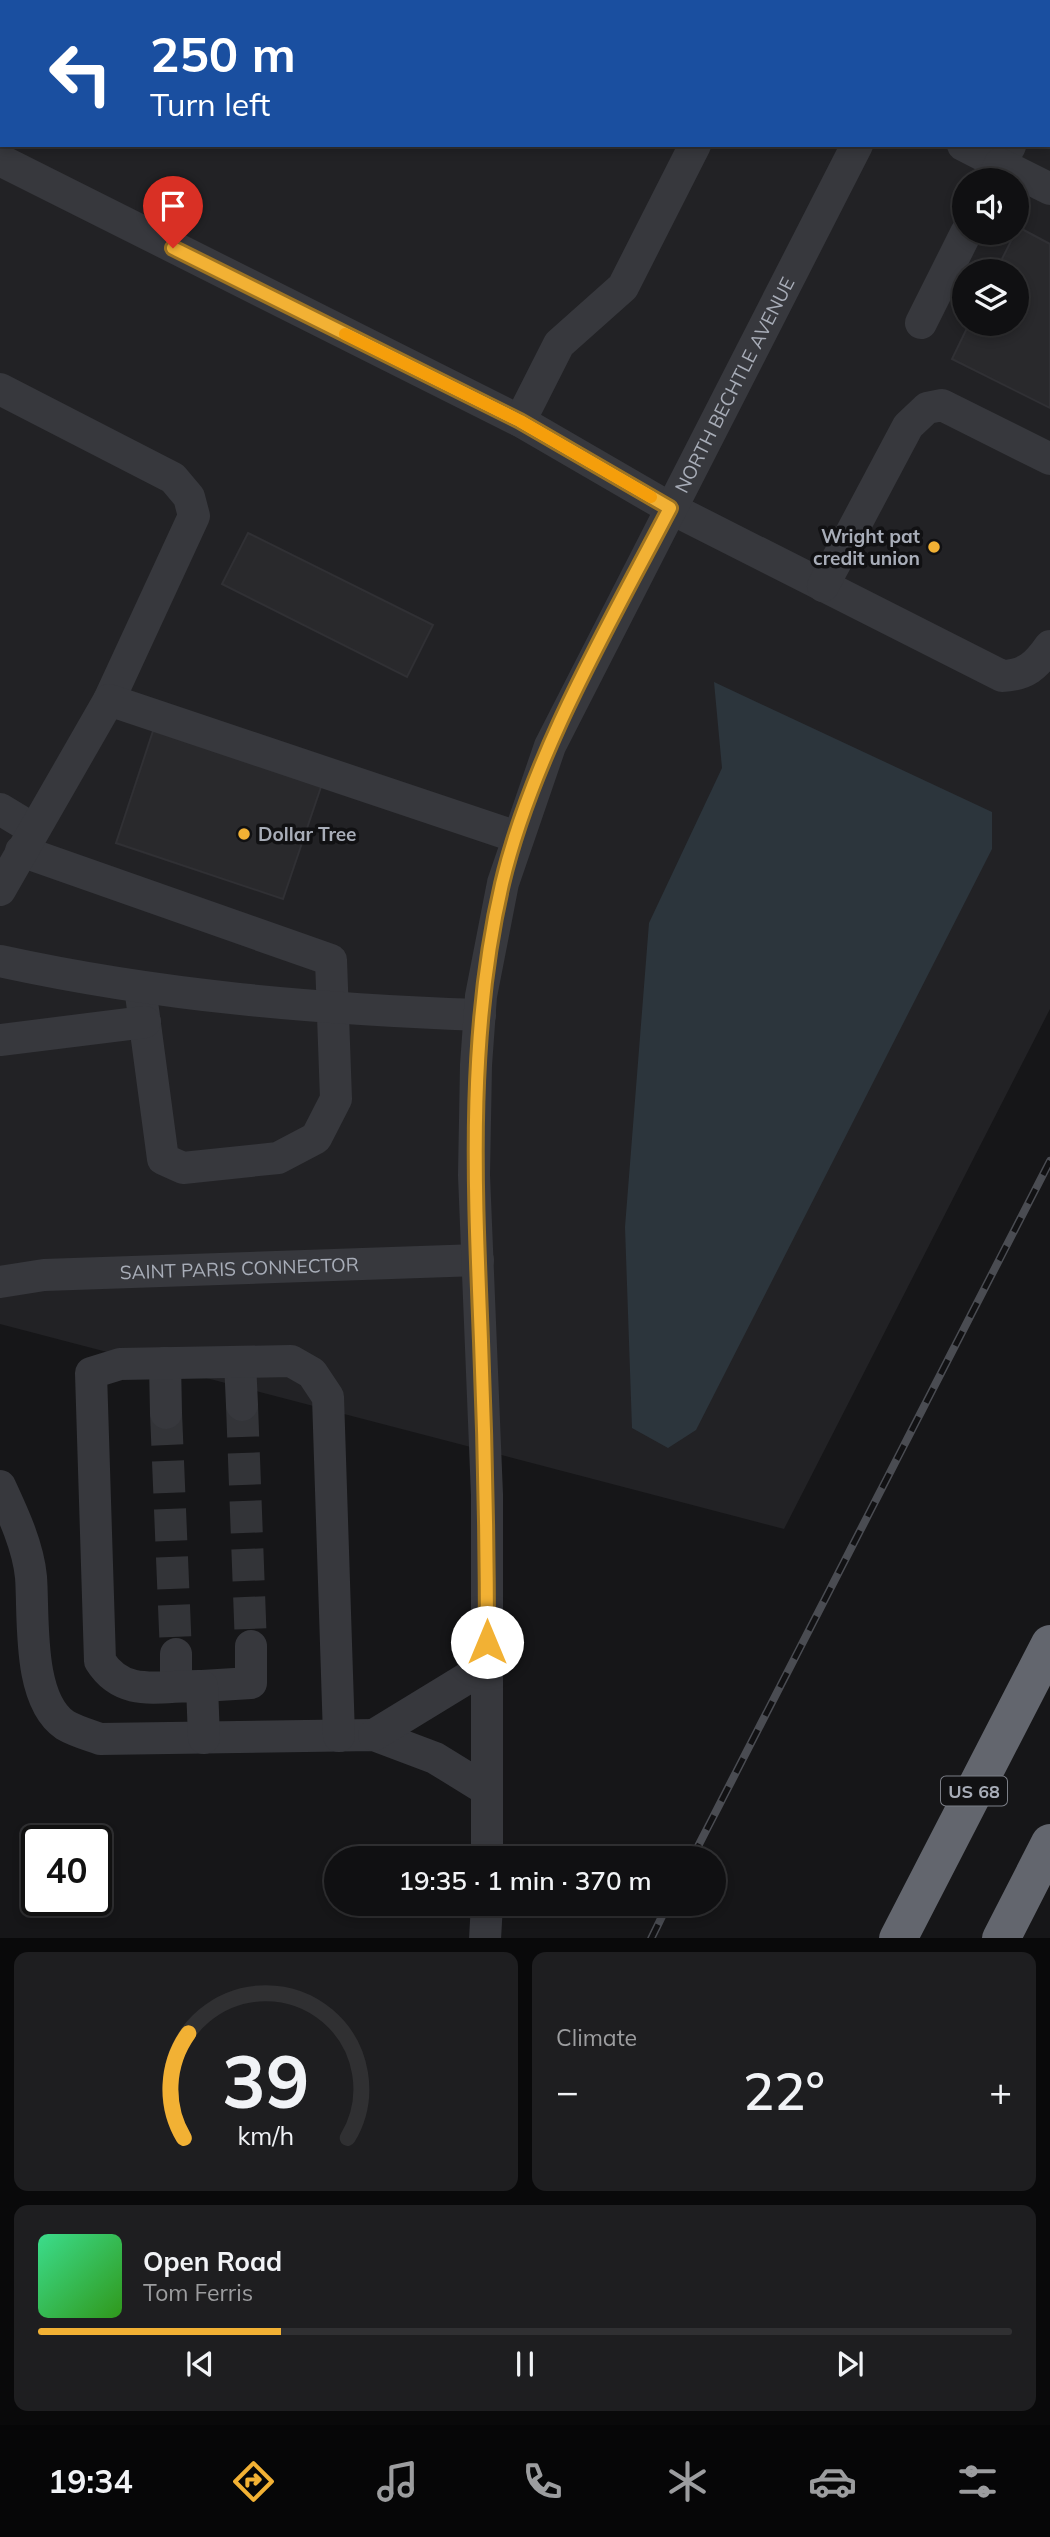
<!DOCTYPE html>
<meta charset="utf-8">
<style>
:root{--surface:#101012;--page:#1e1e20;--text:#f1f3f6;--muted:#9c9d9f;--line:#303032;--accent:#f2b134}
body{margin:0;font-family:Mulish,sans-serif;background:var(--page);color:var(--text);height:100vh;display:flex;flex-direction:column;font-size:26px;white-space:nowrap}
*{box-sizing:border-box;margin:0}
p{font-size:23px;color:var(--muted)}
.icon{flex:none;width:38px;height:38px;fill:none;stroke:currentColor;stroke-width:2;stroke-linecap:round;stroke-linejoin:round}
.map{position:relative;height:1938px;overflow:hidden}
.sheet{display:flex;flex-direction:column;gap:14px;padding:14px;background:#09090a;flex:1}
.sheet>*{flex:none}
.banner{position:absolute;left:0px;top:0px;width:1050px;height:147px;box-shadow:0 4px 10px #0003,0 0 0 2px var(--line);background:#1a4fa0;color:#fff;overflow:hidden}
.controls{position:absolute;left:952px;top:168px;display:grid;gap:14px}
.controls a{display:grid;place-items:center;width:77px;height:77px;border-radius:50%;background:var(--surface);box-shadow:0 4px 10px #0003,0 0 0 2px var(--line);font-size:35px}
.speed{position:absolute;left:21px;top:1825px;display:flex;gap:14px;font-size:35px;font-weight:700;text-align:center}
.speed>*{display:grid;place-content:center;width:91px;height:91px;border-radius:50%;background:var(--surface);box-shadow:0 4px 10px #0003,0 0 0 2px var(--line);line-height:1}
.speed .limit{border:4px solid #111;border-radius:10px;background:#fff;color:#111}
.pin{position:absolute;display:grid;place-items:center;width:60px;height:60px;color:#fff;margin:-72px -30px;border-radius:50% 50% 50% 0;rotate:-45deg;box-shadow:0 0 7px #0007}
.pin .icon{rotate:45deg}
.me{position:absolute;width:77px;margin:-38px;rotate:0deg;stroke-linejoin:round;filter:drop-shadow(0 0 5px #0008)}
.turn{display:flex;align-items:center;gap:24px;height:147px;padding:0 35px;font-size:32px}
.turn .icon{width:91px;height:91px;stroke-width:2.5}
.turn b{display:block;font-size:49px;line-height:60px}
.big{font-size:52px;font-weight:600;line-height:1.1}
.sheet .widget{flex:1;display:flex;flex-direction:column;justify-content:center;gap:10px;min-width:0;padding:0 24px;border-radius:14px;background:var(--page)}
.sheet .dial{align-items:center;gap:0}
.dial svg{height:182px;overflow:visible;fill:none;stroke:var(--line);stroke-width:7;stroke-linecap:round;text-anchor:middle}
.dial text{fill:var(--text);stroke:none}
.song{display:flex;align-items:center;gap:21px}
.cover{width:84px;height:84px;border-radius:10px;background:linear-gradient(135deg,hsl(150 70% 55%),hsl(110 70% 35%))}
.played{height:7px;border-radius:4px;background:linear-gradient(90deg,var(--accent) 25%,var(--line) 25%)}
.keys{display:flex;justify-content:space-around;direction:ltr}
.heat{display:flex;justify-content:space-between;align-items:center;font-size:38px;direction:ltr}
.sheet .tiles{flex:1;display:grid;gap:14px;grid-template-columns:1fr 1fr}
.widget:last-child{grid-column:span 2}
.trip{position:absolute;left:324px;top:1846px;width:402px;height:70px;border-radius:35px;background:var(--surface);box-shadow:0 4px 10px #0003,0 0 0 2px var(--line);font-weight:600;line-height:70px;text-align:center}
.tab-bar{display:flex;height:112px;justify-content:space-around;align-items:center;background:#060607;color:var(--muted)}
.tab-bar .icon{width:49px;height:49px}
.tab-bar .on{color:var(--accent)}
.tab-bar b{font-size:32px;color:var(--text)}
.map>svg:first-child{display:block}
.built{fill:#222225;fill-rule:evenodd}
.water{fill:#2c353c}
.building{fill:#29292c;stroke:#303034;stroke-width:2}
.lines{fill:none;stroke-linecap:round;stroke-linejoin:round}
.minor-tunnel{stroke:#333438;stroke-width:32;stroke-dasharray:32 16;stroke-linecap:butt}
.minor{stroke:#37383d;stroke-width:32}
.highway{stroke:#63666e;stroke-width:38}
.rail-casing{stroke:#4a4c52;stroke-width:8}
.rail{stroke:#111113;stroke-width:5;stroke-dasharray:16;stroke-linecap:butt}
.route-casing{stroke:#9d7322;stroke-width:18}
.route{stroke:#f2b134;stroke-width:12}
.slow{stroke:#f59e0b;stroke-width:12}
.poi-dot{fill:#f2b134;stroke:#111113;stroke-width:2.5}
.labels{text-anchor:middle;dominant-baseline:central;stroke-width:7;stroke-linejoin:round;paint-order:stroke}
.shield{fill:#111113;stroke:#7b7e86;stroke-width:2}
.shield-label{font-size:18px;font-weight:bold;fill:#a8adb8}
.street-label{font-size:19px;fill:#a8adb8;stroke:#111113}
.poi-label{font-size:19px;font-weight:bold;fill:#a8adb8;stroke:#111113;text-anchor:end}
</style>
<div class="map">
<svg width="1050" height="1939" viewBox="0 0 1050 1939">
<rect width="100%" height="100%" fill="#161618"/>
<path class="built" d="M0 0H1050V1009L784 1529 0 1324ZM2 2H1048V145H2ZM964 180H1017V233H964ZM964 271H1017V324H964Z"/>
<path class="water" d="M714 682 992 812V849L696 1430 668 1448 632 1428 625 1227 649 923 722 768Z"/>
<g class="building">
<path d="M1018 227 1050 244V408L952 359 969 324H1017V271H996Z"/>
<path d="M248 533 433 625 407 677 222 584Z"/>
<path d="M154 728 322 784 283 899 116 843Z"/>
</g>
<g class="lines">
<g class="minor-tunnel">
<path d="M242 1405 251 1646"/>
<path d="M166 1413 176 1654"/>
</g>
<g class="minor">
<path d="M768 2 769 0"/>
<path d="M931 2 932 0"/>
<path d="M1048 78 1050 75"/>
<path d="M963 145 1000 164 1010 146"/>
<path d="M0 160 520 421 670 508 1002 676C1026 675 1036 666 1050 646"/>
<path d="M992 180 1000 164 1050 189"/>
<path d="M921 323 966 233"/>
<path d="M0 389 173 478 189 497 194 516 109 700"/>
<path d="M520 421 559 344 623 287 695 145"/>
<path d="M823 586 908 426 927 408 942 405 1050 459"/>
<path d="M0 809 33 829"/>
<path d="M21 851 331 960 336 1099 316 1138 278 1158 183 1168 163 1159 140 987"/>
<path d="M0 890 109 700 517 837"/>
<path d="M0 961C160 996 316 1009 480 1015"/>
<path d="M0 1040 145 1022"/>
<path id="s1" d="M0 1282 44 1275 478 1260"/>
<path d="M240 1362 242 1405"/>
<path d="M165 1363 166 1413"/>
<path d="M0 1486C13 1514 28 1546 31 1577 34 1617 27 1699 65 1725 75 1731 89 1735 100 1739L374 1735 435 1758 487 1790"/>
<path d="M176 1654V1685"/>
<path d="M202 1686 251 1683V1646"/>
<path d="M374 1735 487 1666"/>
<path d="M204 1738 202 1686C161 1685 124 1699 100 1661L91 1373 120 1364 291 1361 312 1373 328 1397 339 1736"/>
<path id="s2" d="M487 1858V1495L474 1175 476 1065 481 996 503 883 550 746 857 145"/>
<path d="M485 1939 487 1904"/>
</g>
<g class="highway">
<path d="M898 1939 1050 1644"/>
<path d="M1001 1939 1050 1843"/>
</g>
<g class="rail-casing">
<g id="rail">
<path d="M692 1858 1050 1161"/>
<path d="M651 1939 668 1904"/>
</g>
</g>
<use href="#rail" class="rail"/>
</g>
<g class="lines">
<g class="route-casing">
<path id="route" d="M173 248 520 421 670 508C609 625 532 756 502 884 467 1035 475 1188 481 1341 485 1442 487 1541 487 1642"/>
</g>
<use href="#route" class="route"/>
<path class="slow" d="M345 334 520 421 651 497"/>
</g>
<g class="poi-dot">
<circle cx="934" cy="547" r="7"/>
<circle cx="244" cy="834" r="7"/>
</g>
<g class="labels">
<rect class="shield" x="941" y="1776.5" width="66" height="29" rx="5"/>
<g class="shield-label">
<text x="974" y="1791">US 68</text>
</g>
<g class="street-label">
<text stroke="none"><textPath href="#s2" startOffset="1528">NORTH BECHTLE AVENUE</textPath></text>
<text stroke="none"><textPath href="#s1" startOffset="240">SAINT PARIS CONNECTOR</textPath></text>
</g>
<g class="poi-label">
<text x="920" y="536">Wright pat<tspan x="920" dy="22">credit union</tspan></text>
<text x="258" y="834" text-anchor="start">Dollar Tree</text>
</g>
</g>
</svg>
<div class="controls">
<a><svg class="icon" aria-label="sound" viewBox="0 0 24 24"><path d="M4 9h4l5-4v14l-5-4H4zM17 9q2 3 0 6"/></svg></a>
<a><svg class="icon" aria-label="layers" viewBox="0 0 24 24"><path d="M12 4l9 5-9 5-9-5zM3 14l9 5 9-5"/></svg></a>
</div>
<div class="speed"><div class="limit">40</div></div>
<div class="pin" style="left:173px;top:248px;background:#d93025"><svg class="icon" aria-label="arrive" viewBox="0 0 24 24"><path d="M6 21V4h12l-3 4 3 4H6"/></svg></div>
<svg class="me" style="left:487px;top:1642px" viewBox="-20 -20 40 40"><circle r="19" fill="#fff"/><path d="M0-13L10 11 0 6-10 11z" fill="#f2b134"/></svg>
<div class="trip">19:35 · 1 min · 370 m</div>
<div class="banner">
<div class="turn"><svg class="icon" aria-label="left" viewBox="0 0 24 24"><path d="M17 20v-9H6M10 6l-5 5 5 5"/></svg><div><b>250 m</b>Turn left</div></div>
</div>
</div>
<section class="sheet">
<div class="tiles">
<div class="widget dial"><svg viewBox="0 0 100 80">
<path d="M14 69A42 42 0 1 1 86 69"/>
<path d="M14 69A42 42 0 0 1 16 23" stroke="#f2b134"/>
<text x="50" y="56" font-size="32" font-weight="700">39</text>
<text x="50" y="72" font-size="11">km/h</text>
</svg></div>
<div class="widget"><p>Climate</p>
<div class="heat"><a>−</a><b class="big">22°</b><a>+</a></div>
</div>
<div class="widget">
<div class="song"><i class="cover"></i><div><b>Open Road</b><p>Tom Ferris</p></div></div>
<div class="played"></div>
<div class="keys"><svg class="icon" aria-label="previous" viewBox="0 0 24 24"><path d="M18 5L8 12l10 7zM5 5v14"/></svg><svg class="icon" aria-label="pause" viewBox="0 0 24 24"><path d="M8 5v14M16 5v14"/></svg><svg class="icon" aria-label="next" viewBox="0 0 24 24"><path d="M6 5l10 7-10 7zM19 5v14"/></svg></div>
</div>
</div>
</section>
<nav class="tab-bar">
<b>19:34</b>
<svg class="icon on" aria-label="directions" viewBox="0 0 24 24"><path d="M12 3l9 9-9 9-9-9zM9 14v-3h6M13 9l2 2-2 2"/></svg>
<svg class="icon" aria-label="music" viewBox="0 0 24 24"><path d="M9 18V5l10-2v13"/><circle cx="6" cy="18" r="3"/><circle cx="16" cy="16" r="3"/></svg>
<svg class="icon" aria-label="phone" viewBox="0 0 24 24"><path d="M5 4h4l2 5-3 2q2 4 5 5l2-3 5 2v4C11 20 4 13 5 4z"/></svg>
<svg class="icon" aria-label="climate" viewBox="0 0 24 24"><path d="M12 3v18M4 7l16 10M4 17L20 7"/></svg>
<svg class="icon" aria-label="car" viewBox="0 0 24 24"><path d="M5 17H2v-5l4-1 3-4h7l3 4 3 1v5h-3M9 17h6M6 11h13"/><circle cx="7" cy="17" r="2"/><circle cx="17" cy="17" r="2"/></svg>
<svg class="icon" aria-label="filters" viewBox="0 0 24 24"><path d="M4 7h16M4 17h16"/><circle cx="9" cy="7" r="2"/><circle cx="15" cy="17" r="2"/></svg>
</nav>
